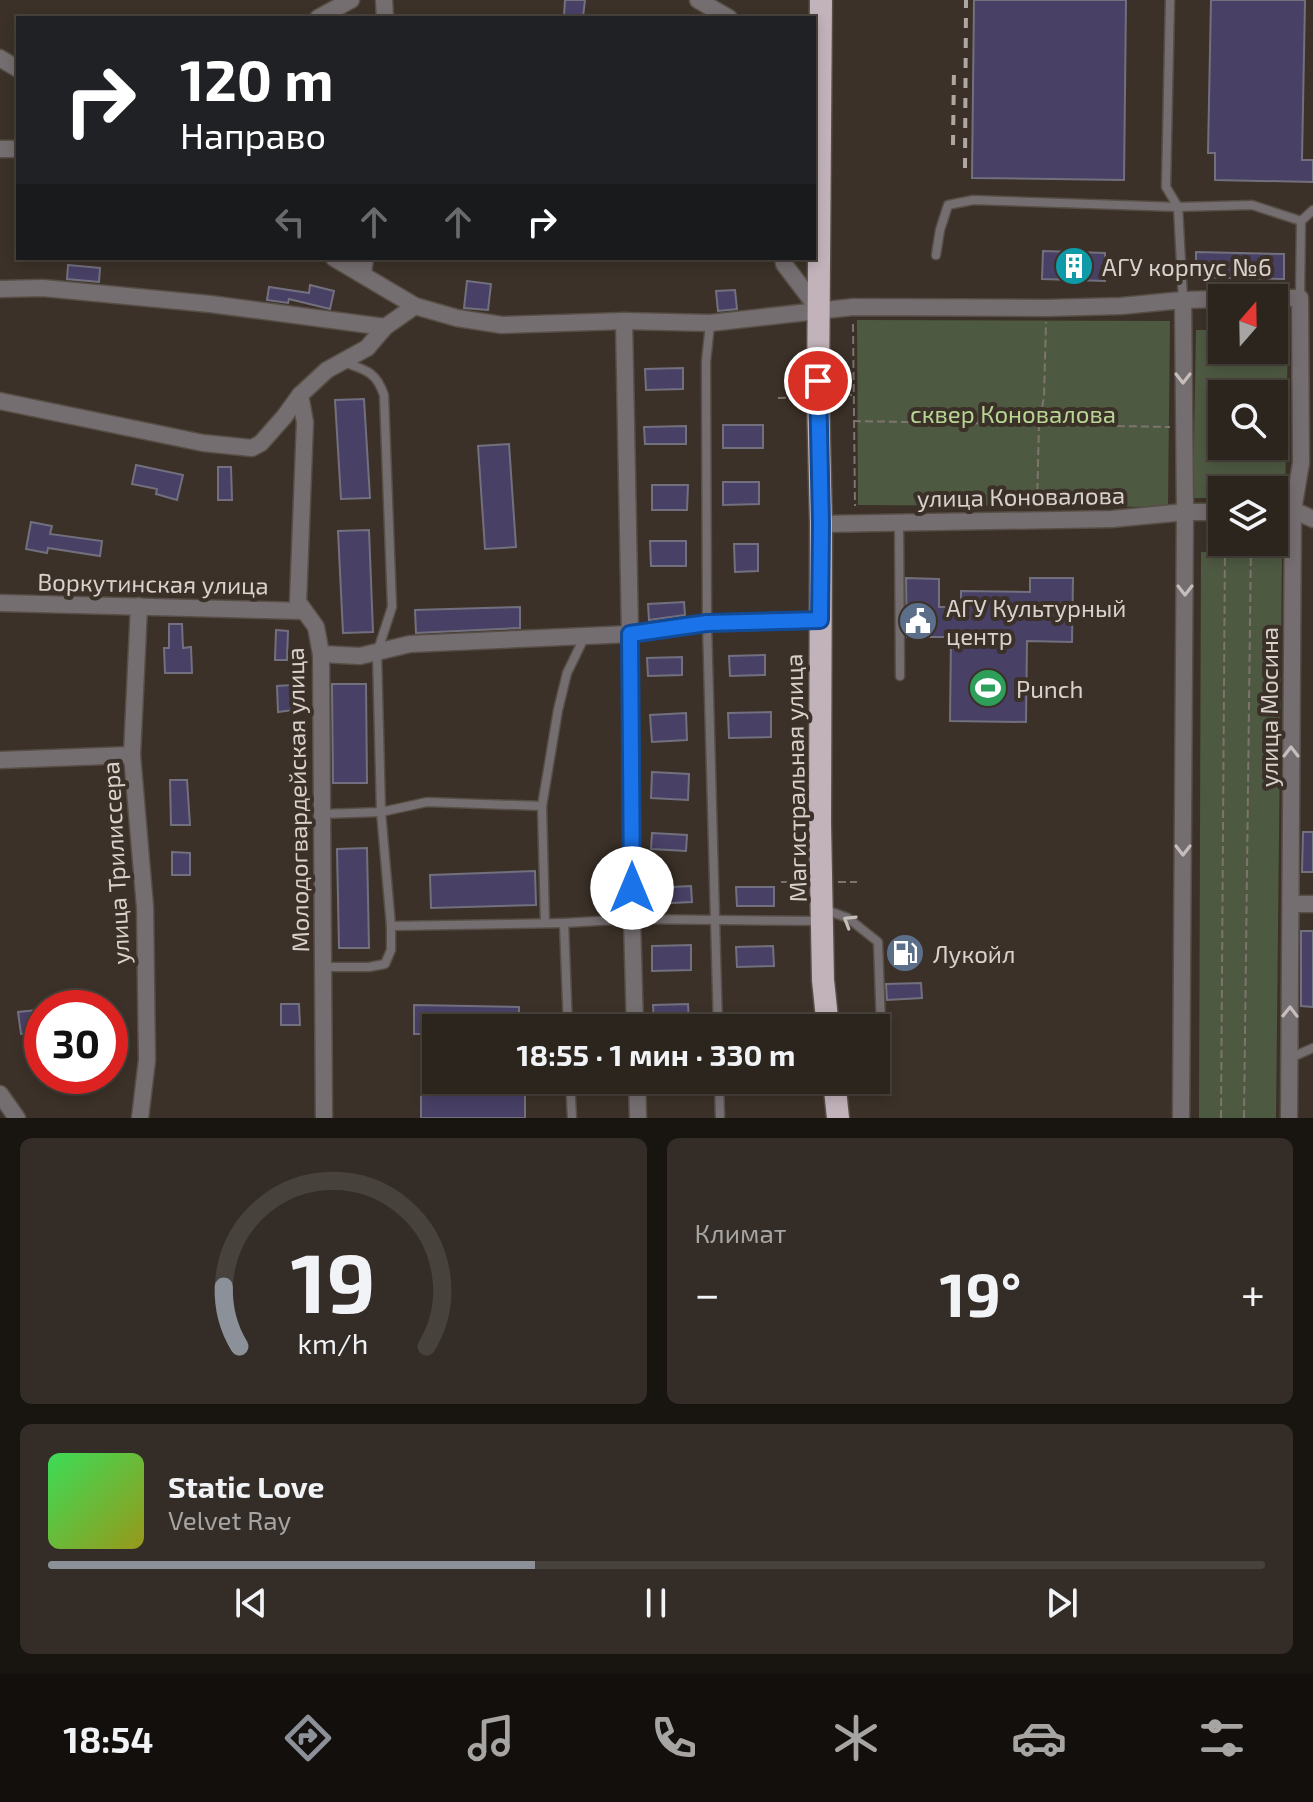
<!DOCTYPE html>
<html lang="ru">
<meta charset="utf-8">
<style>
:root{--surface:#2c251e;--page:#342d27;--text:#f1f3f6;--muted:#a6a5a4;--line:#48423c;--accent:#8c9099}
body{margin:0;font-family:"Exo 2",sans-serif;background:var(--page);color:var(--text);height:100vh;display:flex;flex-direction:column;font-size:30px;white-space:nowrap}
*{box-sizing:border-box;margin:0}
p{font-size:26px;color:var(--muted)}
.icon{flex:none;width:44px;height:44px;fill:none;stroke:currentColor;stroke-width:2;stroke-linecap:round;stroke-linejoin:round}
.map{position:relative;height:1118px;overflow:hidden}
.panel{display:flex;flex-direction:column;gap:20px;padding:20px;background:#181410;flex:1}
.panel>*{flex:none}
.banner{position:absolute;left:16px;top:16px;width:800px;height:244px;border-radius:0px;box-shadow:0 4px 12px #0003,0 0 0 2px var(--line);background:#202124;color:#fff;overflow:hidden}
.needle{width:52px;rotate:20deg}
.tools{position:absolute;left:1208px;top:284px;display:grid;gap:16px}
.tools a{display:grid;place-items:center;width:80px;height:80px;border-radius:0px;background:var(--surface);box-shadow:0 4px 12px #0003,0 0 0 2px var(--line);font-size:40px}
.speed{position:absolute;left:24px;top:990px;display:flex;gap:16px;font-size:40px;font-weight:700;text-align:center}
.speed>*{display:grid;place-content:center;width:104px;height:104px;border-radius:50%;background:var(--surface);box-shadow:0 4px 12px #0003,0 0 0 2px var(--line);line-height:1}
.speed .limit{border:12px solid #d22;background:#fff;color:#111}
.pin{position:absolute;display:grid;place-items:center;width:68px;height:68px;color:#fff;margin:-34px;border:4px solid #fff;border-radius:50%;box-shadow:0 2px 8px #0007}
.me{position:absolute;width:88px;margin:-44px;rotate:0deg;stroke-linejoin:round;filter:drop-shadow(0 0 6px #0008)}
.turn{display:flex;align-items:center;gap:28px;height:168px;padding:0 32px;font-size:36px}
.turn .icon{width:104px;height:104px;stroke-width:2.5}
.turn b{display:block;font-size:56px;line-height:68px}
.lanes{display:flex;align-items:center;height:76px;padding:0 32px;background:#0003;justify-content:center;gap:40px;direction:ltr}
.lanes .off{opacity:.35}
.big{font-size:60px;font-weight:700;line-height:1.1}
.panel .tile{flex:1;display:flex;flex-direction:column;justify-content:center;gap:12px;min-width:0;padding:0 28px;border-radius:12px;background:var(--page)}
.panel .dial{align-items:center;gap:0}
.dial svg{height:208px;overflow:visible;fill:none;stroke:var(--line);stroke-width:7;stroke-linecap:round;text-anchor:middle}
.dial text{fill:var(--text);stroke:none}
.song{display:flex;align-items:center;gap:24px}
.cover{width:96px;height:96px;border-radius:12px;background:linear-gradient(135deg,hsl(130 70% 55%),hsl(60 70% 35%))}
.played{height:8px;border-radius:4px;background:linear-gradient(90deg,var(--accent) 40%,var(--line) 40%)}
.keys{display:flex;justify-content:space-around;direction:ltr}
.heat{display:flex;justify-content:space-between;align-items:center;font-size:44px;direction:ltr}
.panel .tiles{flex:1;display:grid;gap:20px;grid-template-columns:1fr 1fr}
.tile:last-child{grid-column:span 2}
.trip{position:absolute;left:422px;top:1014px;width:468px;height:80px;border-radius:0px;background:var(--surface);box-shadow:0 4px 12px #0003,0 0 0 2px var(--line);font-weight:700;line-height:80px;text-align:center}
.tab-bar{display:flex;height:128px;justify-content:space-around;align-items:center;background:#120f0c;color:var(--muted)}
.tab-bar .icon{width:56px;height:56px}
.tab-bar .selected{color:var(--accent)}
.tab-bar b{font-size:36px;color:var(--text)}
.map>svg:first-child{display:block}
.green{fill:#4e5942;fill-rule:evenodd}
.building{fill:#484065;stroke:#72707e;stroke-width:2}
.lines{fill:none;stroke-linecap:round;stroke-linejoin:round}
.service-casing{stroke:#574e46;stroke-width:11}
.minor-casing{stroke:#574e46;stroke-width:19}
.trunk-casing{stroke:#574e46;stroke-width:25}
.path{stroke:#7d746d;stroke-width:2;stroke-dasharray:8 4;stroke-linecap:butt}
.service{stroke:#756e71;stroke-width:8}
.minor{stroke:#756e71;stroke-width:16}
.trunk{stroke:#c2b2ba;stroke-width:22}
.rail{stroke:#afa8a1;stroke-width:4;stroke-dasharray:10 10;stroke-linecap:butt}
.oneway{stroke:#c5beba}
.route-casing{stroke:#114b97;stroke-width:20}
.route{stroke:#1a73e8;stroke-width:14}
.labels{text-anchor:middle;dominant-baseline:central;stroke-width:8;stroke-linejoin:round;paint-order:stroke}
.poi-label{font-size:24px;fill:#d9d2cc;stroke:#3b3128;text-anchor:start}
.park-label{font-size:24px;fill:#b7d593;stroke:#3b3128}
.street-label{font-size:24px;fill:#d9d2cc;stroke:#3b3128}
</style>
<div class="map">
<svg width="1313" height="1118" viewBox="0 0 1313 1118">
<rect width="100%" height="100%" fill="#3b3128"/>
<g class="green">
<path d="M857 320 1170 321 1168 507 858 505Z"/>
<path d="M1196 330H1222V350H1274V331L1288 332 1285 500 1274 499V490H1222V498H1193ZM1222 394H1274V446H1222Z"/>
<path d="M1201 552H1282L1276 1118H1199Z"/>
</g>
<g class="building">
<path d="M565 0H585L583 17 564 15Z"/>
<path d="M974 0H1126L1124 180 972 178Z"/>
<path d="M1211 0H1305L1302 160H1313V182L1215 180V153H1208Z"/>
<path d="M1043 251 1105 253V281L1042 279Z"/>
<path d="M1196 252 1284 254V279L1196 277Z"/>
<path d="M68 265 100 268 99 282 67 279Z"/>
<path d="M467 281 491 284 488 310 464 308Z"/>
<path d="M310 285 334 291 330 309 289 299 288 303 267 300 269 287 309 293Z"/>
<path d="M735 290 737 309 718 311 716 291Z"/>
<path d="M683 368V389L646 390 645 369Z"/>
<path d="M364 399 370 498 341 499 335 400Z"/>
<rect x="723" y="425" width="40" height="23"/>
<path d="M686 426V444H645L644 427Z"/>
<path d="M509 444 516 547 485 549 478 446Z"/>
<path d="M136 465 183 475 177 500 156 494 157 489 132 484Z"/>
<path d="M218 467H231L232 500H218Z"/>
<path d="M723 482H759V504L723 505Z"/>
<path d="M652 485H688L687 510H652Z"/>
<path d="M31 522 52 526 50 534 102 541 100 556 48 548 47 553 26 549Z"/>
<path d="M369 530 373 632 343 633 338 531Z"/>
<path d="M650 541H686V566H651Z"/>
<path d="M734 544H758V571L735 572Z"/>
<path d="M906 578 939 579V607H961V591L1030 592V578H1073L1072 642 1027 641 1026 722 950 721 951 637H907Z"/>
<path d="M684 602 685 615 649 620 648 604Z"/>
<path d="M520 607V628L416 633 415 610Z"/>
<path d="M169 624H182L183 648 191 647 192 673H165L164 648H169Z"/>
<path d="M276 630 288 631 287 660H275Z"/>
<path d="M765 655V675L730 676 729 656Z"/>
<path d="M682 657V675L648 676 647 658Z"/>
<path d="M332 684H366L367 783H333Z"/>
<path d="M292 685 294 710 278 712 277 686Z"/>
<path d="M771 712V737L729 738 728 713Z"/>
<path d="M686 713 687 740 652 742 650 715Z"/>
<path d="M652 772 689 774 688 800 651 798Z"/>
<path d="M170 780H187L190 825H171Z"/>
<path d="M1303 832H1313V872H1302Z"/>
<path d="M652 833 687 835 686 851 651 849Z"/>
<path d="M367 848 369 948H339L337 849Z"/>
<path d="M172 852 190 853V875H172Z"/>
<path d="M535 871 536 905 431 908 430 875Z"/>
<path d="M691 886 692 902 651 904 650 888Z"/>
<path d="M736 887H774V906H737Z"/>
<path d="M1301 931H1313V1007L1301 1006Z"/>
<path d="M915 943 916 962 894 963 893 945Z"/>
<path d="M691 945V970L652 971V946Z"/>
<path d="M773 946 774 966 737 967 736 947Z"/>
<path d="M921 983 922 998 887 1000 886 984Z"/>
<path d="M281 1004H299L300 1025H281Z"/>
<path d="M688 1004 689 1022 654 1023 653 1005Z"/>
<path d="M414 1005 519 1007V1028H436V1034H414Z"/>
<path d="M37 1010 40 1032 21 1034 18 1012Z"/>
<rect x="421" y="1093" width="104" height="25"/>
</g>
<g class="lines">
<g class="service-casing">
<g id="service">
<path d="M1170 0 1166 187 1178 207 1183 300"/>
<path d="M936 255 940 230 948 205 973 200 1178 207 1252 205 1301 221 1313 210"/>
<path d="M1300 298 1301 221"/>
<path d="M710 324 706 362 707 623 718 1028"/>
<path d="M899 523 900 676"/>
<path d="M322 814 381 812 427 802 542 806"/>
<path d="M823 909 848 918 878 942 881 1027 876 1039"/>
<path d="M545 923 542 806 558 710 567 673 585 636"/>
<path d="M391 926 564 923"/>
<path d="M324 967H369L385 964 391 950V926L381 812 377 653 392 607 384 395C376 371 365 370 343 362"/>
<path d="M568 1028 564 923 632 919 821 921"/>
<path d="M1290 1058 1313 1048"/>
<path d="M570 1080 572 1118"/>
<path d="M719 1080 720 1118"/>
</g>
</g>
<g class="minor-casing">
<g id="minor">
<path d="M384 0 385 18"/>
<path d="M698 0 729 18"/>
<path d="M318 18 351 0"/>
<path d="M0 58 18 69"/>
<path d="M0 149H18"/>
<path d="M334 258 415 306 457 318 502 325 624 321 710 323 853 307 1046 308 1121 306 1183 300 1222 299"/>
<path d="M783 258 784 264 819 310"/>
<path d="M363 274 365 258"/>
<path d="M0 289 43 288 210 304 385 327"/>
<path d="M1274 298H1300L1301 463 1293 510 1289 1118"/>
<path d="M624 321 630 634 632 919 635 1028"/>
<path d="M0 401 203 443 252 448 261 443 284 417 300 395"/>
<path d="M1274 510H1293L1313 519"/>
<path d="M821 524 1112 519 1185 512H1222"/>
<path d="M0 603 304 611"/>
<path d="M139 606 132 755 145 907 147 1060 140 1118"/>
<path d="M321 654 360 656 410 644 630 634 707 623 820 620"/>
<path d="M0 760 132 755"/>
<path d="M1291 904H1313"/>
<path d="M637 1080 638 1118"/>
<path d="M0 1094 17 1118"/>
<path d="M324 1118 321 654 316 627 298 602 305 422 300 395 327 370 367 348 385 327 415 306"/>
<path d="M1181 1118 1185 512 1183 300"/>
</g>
</g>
<g class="trunk-casing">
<g id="trunk">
<path d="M821 0 818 396 821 524 820 823 823 980 828 1028"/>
<path d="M834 1080 838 1118"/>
</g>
</g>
<g class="path">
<path d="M853 324 855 506"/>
<path d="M838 396 852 395"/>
<path d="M778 398 800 397"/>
<path d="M853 421 1170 427"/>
<path d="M1037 503 1039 424 1044 397 1046 322"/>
<path d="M781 882H804"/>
<path d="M838 882H857"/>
<path d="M1221 1118 1225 542"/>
<path d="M1244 1118 1251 542"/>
</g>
<use href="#service" class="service"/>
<use href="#minor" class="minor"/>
<use href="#trunk" class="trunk"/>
<g class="rail">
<path d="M953 145 954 68"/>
<path d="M965 168 966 0"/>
</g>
</g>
<defs><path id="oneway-chevron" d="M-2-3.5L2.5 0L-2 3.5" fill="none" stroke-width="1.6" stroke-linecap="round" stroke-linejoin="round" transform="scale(2)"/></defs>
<g class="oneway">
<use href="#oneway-chevron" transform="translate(1183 378) rotate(90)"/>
<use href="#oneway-chevron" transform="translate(1185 590) rotate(90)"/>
<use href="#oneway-chevron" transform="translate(1291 752) rotate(-90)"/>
<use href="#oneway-chevron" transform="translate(1183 850) rotate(90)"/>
<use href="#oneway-chevron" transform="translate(849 921) rotate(-149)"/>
<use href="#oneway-chevron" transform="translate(1290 1012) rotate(-89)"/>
</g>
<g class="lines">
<g class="route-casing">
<path id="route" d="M632 888 630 634 707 623 820 620 821 524 818 381"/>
</g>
<use href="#route" class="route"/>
</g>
<defs>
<g id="building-disc" transform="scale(2)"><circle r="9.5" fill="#0f9aa8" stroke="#3b3128"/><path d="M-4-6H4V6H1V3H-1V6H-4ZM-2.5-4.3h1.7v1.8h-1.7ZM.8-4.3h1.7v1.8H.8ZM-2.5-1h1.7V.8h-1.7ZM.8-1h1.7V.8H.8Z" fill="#fff"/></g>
<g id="civic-disc" transform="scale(2)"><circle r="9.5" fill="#5c6f8a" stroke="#3b3128"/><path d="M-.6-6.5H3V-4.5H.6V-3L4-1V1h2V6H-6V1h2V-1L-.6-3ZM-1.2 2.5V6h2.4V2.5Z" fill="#fff"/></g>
<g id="stadium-disc" transform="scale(2)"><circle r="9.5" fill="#2e9e5b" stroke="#3b3128"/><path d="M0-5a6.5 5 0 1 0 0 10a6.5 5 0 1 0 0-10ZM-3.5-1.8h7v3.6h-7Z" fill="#fff"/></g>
<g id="fuel-disc" transform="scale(2)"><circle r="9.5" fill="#5c6f8a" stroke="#3b3128"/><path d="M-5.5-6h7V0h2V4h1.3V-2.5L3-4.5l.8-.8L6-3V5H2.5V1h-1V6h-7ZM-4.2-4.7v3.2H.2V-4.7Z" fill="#fff"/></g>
</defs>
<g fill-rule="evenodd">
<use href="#building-disc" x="1074" y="266"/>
<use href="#civic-disc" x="918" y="621"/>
<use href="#stadium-disc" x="988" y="688"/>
<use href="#fuel-disc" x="905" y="953"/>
</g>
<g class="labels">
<g class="poi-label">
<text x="1102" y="266">АГУ корпус №6</text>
<text x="946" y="607">АГУ Культурный<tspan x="946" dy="28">центр</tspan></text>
<text x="1016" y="688">Punch</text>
<text x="933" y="953">Лукойл</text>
</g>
<g class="park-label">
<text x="1013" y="413">сквер Коновалова</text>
</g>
<g class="street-label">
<text transform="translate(1021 496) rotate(-1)">улица Коновалова</text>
<text transform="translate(153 583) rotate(1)">Воркутинская улица</text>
<text transform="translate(1268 707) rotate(-90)">улица Мосина</text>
<text transform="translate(795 778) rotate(-91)">Магистральная улица</text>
<text transform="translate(297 800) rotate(-91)">Молодогвардейская улица</text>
<text transform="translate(115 863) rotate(-93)">улица Трилиссера</text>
</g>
</g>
</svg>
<div class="tools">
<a><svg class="needle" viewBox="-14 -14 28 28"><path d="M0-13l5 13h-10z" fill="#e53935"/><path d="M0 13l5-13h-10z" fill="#a6a5a4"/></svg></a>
<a><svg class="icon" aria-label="search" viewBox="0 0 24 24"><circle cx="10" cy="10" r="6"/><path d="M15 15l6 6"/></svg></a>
<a><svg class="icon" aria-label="layers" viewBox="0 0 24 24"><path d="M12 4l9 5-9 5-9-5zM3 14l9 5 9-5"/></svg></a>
</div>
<div class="speed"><div class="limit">30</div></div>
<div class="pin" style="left:818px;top:381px;background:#d93025"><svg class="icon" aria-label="arrive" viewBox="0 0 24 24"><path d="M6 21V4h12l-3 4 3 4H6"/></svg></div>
<svg class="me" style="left:632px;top:888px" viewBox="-20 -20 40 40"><circle r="19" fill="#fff"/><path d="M0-13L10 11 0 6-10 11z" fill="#1a73e8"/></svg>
<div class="trip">18:55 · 1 мин · 330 m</div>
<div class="banner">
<div class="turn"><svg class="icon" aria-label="right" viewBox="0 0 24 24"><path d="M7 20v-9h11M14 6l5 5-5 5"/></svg><div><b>120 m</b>Направо</div></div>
<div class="lanes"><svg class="icon off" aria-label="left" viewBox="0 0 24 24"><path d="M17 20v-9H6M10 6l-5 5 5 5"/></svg><svg class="icon off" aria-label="ahead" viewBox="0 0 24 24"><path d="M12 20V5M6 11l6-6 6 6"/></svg><svg class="icon off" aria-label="ahead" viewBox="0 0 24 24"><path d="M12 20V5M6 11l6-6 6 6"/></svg><svg class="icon" aria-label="right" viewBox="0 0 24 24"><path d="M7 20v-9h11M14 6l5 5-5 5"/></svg></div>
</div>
</div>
<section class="panel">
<div class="tiles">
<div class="tile dial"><svg viewBox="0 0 100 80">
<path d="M14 69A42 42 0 1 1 86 69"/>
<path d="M14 69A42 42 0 0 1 8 46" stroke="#8c9099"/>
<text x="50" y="56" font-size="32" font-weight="700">19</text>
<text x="50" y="72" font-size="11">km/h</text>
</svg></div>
<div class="tile"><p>Климат</p>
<div class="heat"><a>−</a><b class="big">19°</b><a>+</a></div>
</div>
<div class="tile">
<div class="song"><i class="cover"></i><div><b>Static Love</b><p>Velvet Ray</p></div></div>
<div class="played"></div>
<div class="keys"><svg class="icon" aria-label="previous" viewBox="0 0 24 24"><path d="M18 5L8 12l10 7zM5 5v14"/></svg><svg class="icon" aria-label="pause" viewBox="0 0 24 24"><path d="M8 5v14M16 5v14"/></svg><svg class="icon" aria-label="next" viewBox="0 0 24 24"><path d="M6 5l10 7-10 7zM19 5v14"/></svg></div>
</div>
</div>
</section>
<nav class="tab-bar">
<b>18:54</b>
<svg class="icon selected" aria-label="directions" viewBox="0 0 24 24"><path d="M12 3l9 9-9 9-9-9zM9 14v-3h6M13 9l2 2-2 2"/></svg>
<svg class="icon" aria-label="music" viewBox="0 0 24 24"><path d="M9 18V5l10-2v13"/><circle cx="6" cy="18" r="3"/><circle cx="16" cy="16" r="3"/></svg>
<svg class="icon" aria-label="phone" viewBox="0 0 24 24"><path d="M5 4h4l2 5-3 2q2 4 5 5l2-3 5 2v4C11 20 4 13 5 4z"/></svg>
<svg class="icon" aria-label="climate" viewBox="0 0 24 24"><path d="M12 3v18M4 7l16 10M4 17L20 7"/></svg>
<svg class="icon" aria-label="car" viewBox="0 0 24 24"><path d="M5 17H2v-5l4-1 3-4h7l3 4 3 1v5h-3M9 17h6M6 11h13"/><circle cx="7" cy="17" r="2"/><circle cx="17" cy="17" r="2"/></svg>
<svg class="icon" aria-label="filters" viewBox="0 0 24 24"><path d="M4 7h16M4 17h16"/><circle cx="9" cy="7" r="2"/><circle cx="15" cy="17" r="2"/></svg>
</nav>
